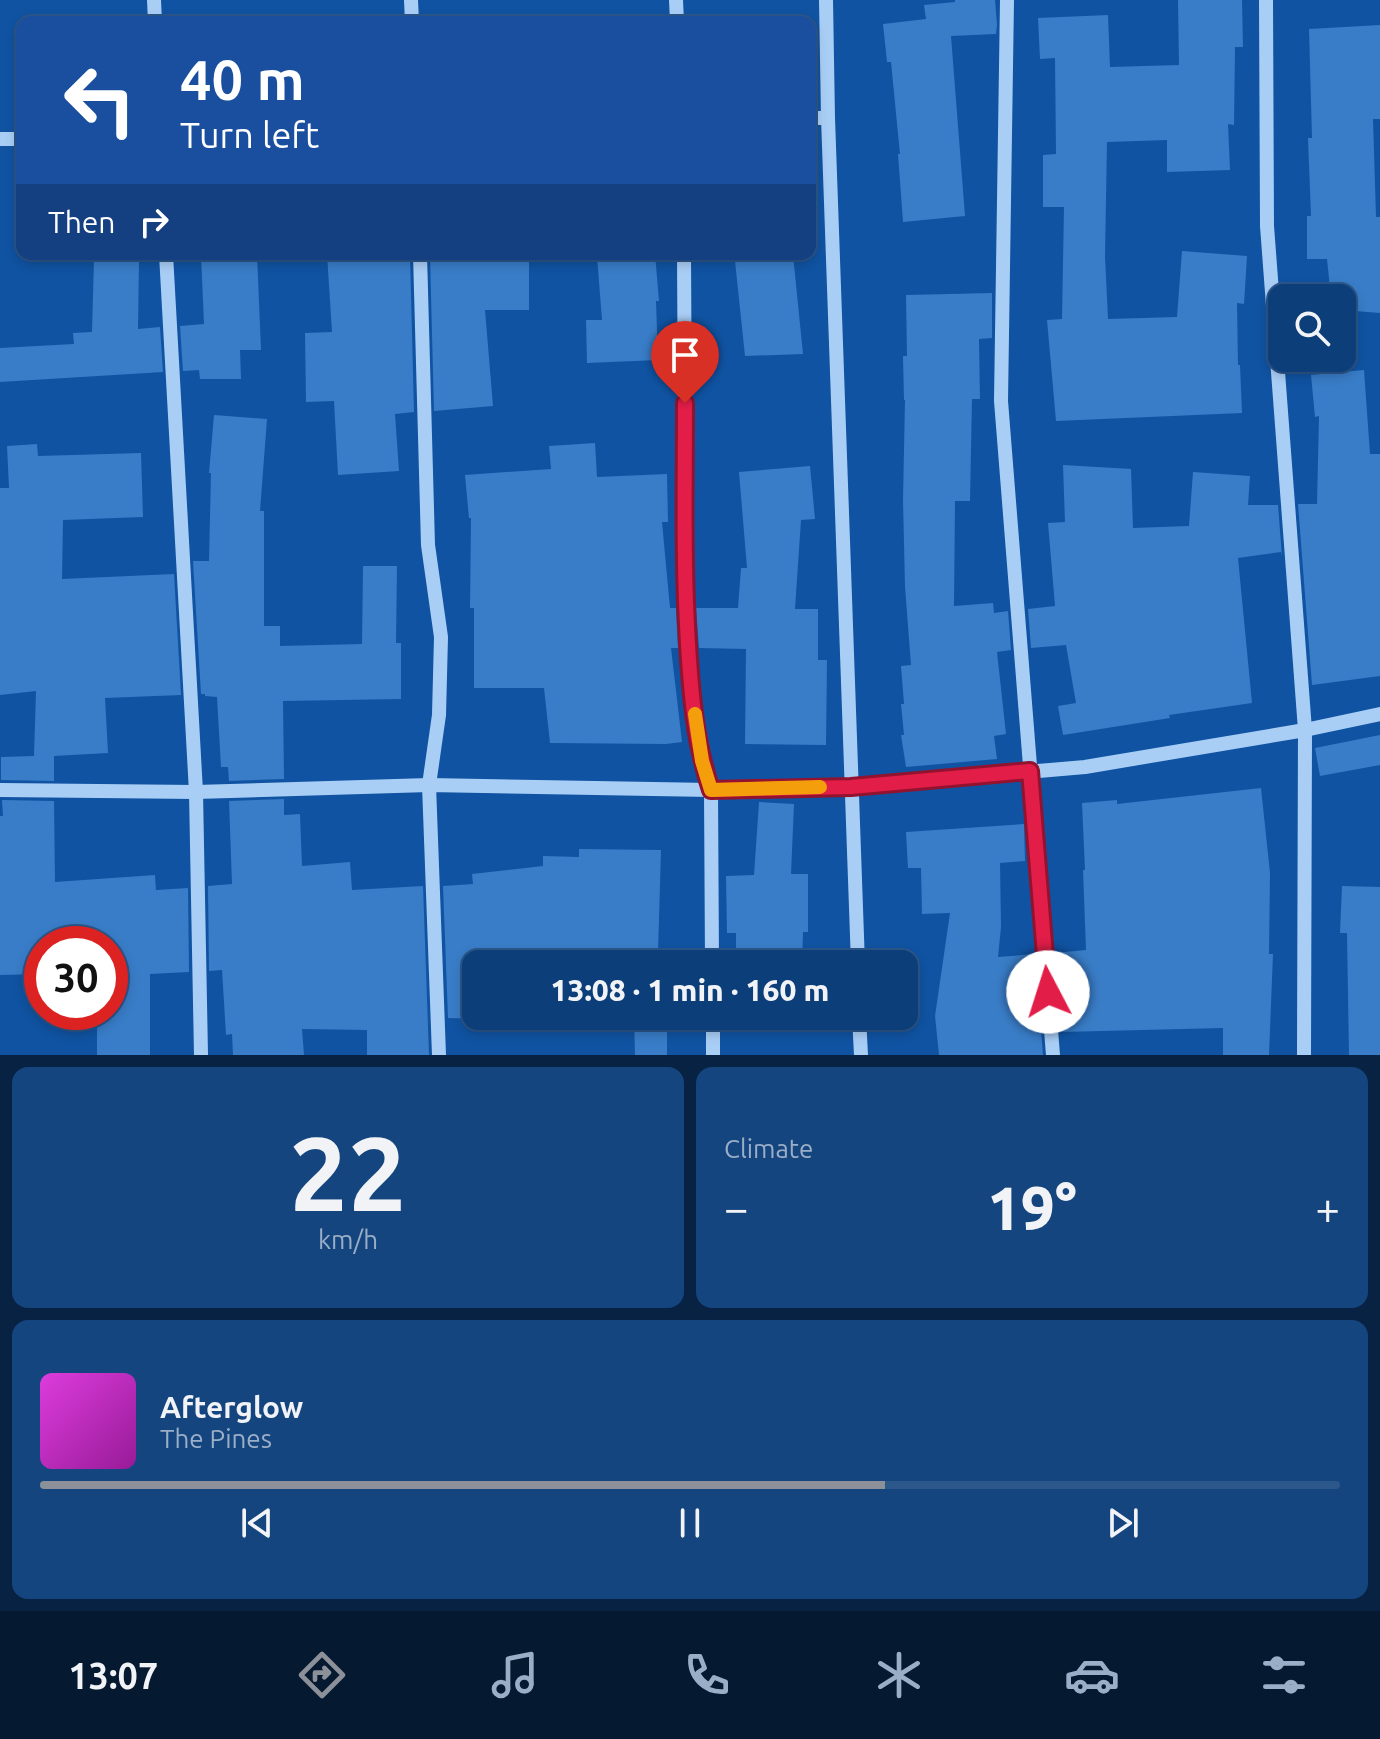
<!DOCTYPE html>
<meta charset="utf-8">
<style>
:root{--surface:#0c3e7a;--page:#15457f;--text:#f1f3f6;--muted:#9aaec7;--line:#2c578b;--accent:#8c9099}
body{margin:0;font-family:Ubuntu,sans-serif;background:var(--page);color:var(--text);height:100vh;display:flex;flex-direction:column;font-size:30px;white-space:nowrap}
*{box-sizing:border-box;margin:0}
p{font-size:26px;color:var(--muted)}
.icon{flex:none;width:44px;height:44px;fill:none;stroke:currentColor;stroke-width:2;stroke-linecap:round;stroke-linejoin:round}
.map{position:relative;height:1055px;overflow:hidden}
.details{display:flex;flex-direction:column;gap:12px;padding:12px;background:#072243;flex:1}
.details>*{flex:none}
.top-card{position:absolute;left:16px;top:16px;width:800px;height:244px;border-radius:16px;box-shadow:0 4px 12px #0003,0 0 0 2px var(--line);background:#1a4fa0;color:#fff;overflow:hidden}
.controls{position:absolute;left:1268px;top:284px;display:grid;gap:16px}
.controls a{display:grid;place-items:center;width:88px;height:88px;border-radius:16px;background:var(--surface);box-shadow:0 4px 12px #0003,0 0 0 2px var(--line);font-size:40px}
.speed{position:absolute;left:24px;top:926px;display:flex;gap:16px;font-size:40px;font-weight:700;text-align:center}
.speed>*{display:grid;place-content:center;width:104px;height:104px;border-radius:50%;background:var(--surface);box-shadow:0 4px 12px #0003,0 0 0 2px var(--line);line-height:1}
.speed .limit{border:12px solid #d22;background:#fff;color:#111}
.pin{position:absolute;display:grid;place-items:center;width:68px;height:68px;color:#fff;margin:-82px -34px;border-radius:50% 50% 50% 0;rotate:-45deg;box-shadow:0 0 8px #0007}
.pin .icon{rotate:45deg}
.me{position:absolute;width:88px;margin:-44px;rotate:355deg;stroke-linejoin:round;filter:drop-shadow(0 0 6px #0008)}
.turn{display:flex;align-items:center;gap:28px;height:168px;padding:0 32px;font-size:36px}
.turn .icon{width:104px;height:104px;stroke-width:2.5}
.turn b{display:block;font-size:56px;line-height:68px}
.then{display:flex;align-items:center;height:76px;padding:0 32px;background:#0003;gap:16px;font-size:30px}
.big{font-size:60px;font-weight:800;line-height:1.1}
.details .tile{flex:1;display:flex;flex-direction:column;justify-content:center;gap:12px;min-width:0;padding:0 28px;border-radius:16px;background:var(--page)}
.details .dial{align-items:center;gap:0}
.dial b{font-size:104px;line-height:1}
.song{display:flex;align-items:center;gap:24px}
.cover{width:96px;height:96px;border-radius:12px;background:linear-gradient(135deg,hsl(300 70% 55%),hsl(300 70% 35%))}
.played{height:8px;border-radius:4px;background:linear-gradient(90deg,var(--accent) 65%,var(--line) 65%)}
.keys{display:flex;justify-content:space-around;direction:ltr}
.heat{display:flex;justify-content:space-between;align-items:center;font-size:44px;direction:ltr}
.details .tiles{flex:1;display:grid;gap:12px;grid-template-columns:1fr 1fr}
.tile:last-child{grid-column:span 2}
.trip{position:absolute;left:462px;top:950px;width:456px;height:80px;border-radius:16px;background:var(--surface);box-shadow:0 4px 12px #0003,0 0 0 2px var(--line);font-weight:800;line-height:80px;text-align:center}
.tab-bar{display:flex;height:128px;justify-content:space-around;align-items:center;background:#051931;color:var(--muted)}
.tab-bar .icon{width:56px;height:56px}
.tab-bar .on{color:var(--accent)}
.tab-bar b{font-size:36px;color:var(--text)}
.map>svg:first-child{display:block}
.building{fill:#397dc8}
.lines{fill:none;stroke-linecap:round;stroke-linejoin:round}
.minor{stroke:#a9cef6;stroke-width:14}
.route-casing{stroke:#92132f;stroke-width:20}
.route{stroke:#e11d48;stroke-width:14}
.slow{stroke:#f59e0b;stroke-width:14}
</style>
<div class="map">
<svg width="1380" height="1055" viewBox="0 0 1380 1055">
<rect width="100%" height="100%" fill="#1053a2"/>
<g class="building">
<path d="M955 0H995L997 24 996 34 951 36 965 216 903 222 898 154H900L891 62H887L883 24 926 19 924 5 955 2Z"/>
<path d="M1178 0H1242L1243 47H1235L1234 125 1228 124 1230 170 1167 172V140L1107 142 1105 256 1108 319 1177 317 1182 251 1247 256 1244 304 1237 303 1238 365H1240L1242 413 1056 421 1047 320 1062 319 1064 207H1043V155L1056 154 1055 58 1040 59 1038 18 1108 15 1110 67 1179 65Z"/>
<path d="M1380 25V119H1373L1376 217H1380V313L1342 310V298H1331L1327 259H1307V216H1311L1308 138H1312L1309 29Z"/>
<path d="M257 254 261 350H240L241 379H200L199 370 183 371 180 326 204 324 201 255Z"/>
<path d="M327 254 410 256 414 412 395 414 399 471 338 475 334 401 306 402 305 333 332 332Z"/>
<path d="M613 254H655L659 301H656L658 360 587 363 586 320H602L597 256Z"/>
<path d="M793 255 803 354 745 356 735 261Z"/>
<path d="M430 256H529V310H485L493 406 434 411Z"/>
<path d="M94 259 139 260 138 329 160 327 163 372 0 382V348L74 344 73 333 92 332Z"/>
<path d="M992 293V338L979 339 980 399H972L970 501H955L954 606 993 603 994 613 1008 611 1011 650 997 652 1006 734 994 736 997 759 906 767 901 735H904L901 704H904L901 666 911 665 905 587 903 500 905 400H904L903 356H907L906 295Z"/>
<path d="M1364 370 1370 454H1380V676L1312 685 1298 504H1317L1319 416 1315 417 1311 375Z"/>
<path d="M214 415 267 419 260 511H264V626H280V646L362 644 363 566H397L396 643H401V699L283 701 284 779 229 781 228 767H221L217 697 205 696V694H201L193 561H209L211 473H209Z"/>
<path d="M595 443 597 477 667 474 668 522H662L670 608H676L678 648H671L682 742 666 744 550 743 544 688H474V608H470L471 518H469L465 475 551 469 549 446Z"/>
<path d="M37 444 38 456 141 453 143 517 63 520 62 579 174 574 181 695 105 698 108 753 54 756V781L1 780V757L34 756 36 691 0 695V488H9L7 446Z"/>
<path d="M1063 465 1131 469 1133 528 1189 526 1193 472 1250 476 1248 505H1278L1282 557 1281 552 1238 558 1252 703 1169 715 1170 718 1063 735 1058 706 1076 703 1066 645 1031 648 1028 609 1055 606 1048 523 1065 522Z"/>
<path d="M810 466 815 519 801 520 795 609H818V660H827L826 745 745 744 746 649 699 648 696 608H738L741 568H747L739 472Z"/>
<path d="M1380 735V765L1320 776 1315 748Z"/>
<path d="M1261 788 1270 873 1269 954H1273L1269 1055H1223V1028L1061 1032 1055 953 1086 950 1083 870H1085L1082 803 1117 800V804Z"/>
<path d="M284 799V815L300 814 302 866 350 862 352 890 423 886 429 1055H367V1030L302 1029 304 1055H233L232 1034 226 1035 222 970 209 971 208 886 232 884 229 801Z"/>
<path d="M2 800 54 801 55 882 155 875 156 890 188 888 189 972 150 974V1055H97V1012H110V937L45 941V944H42V974L0 975V816H3Z"/>
<path d="M759 802 794 804 791 874H808V932H803L802 964H736V933H727L726 876 754 875Z"/>
<path d="M1024 824 1025 861 1000 863 1001 927 998 957 1035 954 1043 1055H939L935 1016 950 913 922 914 921 868H908L906 832Z"/>
<path d="M579 849 661 850 658 953 667 952V964H476V1016H516V1020L448 1018 443 886 473 884 472 874 543 866V856L579 857Z"/>
<path d="M1342 886 1380 887V1055H1349L1347 933H1340Z"/>
<path d="M634 1016H667V1055H635Z"/>
</g>
<g class="lines">
<g class="minor">
<path d="M154 0 155 22"/>
<path d="M411 0 412 22"/>
<path d="M676 0 677 22"/>
<path d="M826 0 828 118 858 964"/>
<path d="M1007 0 1001 401 1053 1055"/>
<path d="M1266 0 1267 226 1305 730 1304 1055"/>
<path d="M810 118H828"/>
<path d="M0 139H22"/>
<path d="M166 254 196 792 201 1055"/>
<path d="M420 254 428 545 441 637 439 715 429 785 439 1055"/>
<path d="M684 254 686 611 691 685 702 761 711 790 712 964"/>
<path d="M0 790 196 792 429 785 711 790 851 787 1085 767 1305 730 1380 714"/>
<path d="M713 1016V1055"/>
<path d="M859 1016 861 1055"/>
</g>
</g>
<g class="lines">
<g class="route-casing">
<path id="route" d="M685 403C685 483 683 564 688 644 691 693 695 743 711 790L851 787 1030 771 1048 992"/>
</g>
<use href="#route" class="route"/>
<path class="slow" d="M695 714 702 761 711 790 820 787"/>
</g>
</svg>
<div class="controls">
<a><svg class="icon" aria-label="search" viewBox="0 0 24 24"><circle cx="10" cy="10" r="6"/><path d="M15 15l6 6"/></svg></a>
</div>
<div class="speed"><div class="limit">30</div></div>
<div class="pin" style="left:685px;top:403px;background:#d93025"><svg class="icon" aria-label="arrive" viewBox="0 0 24 24"><path d="M6 21V4h12l-3 4 3 4H6"/></svg></div>
<svg class="me" style="left:1048px;top:992px" viewBox="-20 -20 40 40"><circle r="19" fill="#fff"/><path d="M0-13L10 11 0 6-10 11z" fill="#e11d48"/></svg>
<div class="trip">13:08 · 1 min · 160 m</div>
<div class="top-card">
<div class="turn"><svg class="icon" aria-label="left" viewBox="0 0 24 24"><path d="M17 20v-9H6M10 6l-5 5 5 5"/></svg><div><b>40 m</b>Turn left</div></div>
<div class="then">Then<svg class="icon" aria-label="right" viewBox="0 0 24 24"><path d="M7 20v-9h11M14 6l5 5-5 5"/></svg></div>
</div>
</div>
<section class="details">
<div class="tiles">
<div class="tile dial"><b>22</b><p>km/h</p></div>
<div class="tile"><p>Climate</p>
<div class="heat"><a>−</a><b class="big">19°</b><a>+</a></div>
</div>
<div class="tile">
<div class="song"><i class="cover"></i><div><b>Afterglow</b><p>The Pines</p></div></div>
<div class="played"></div>
<div class="keys"><svg class="icon" aria-label="previous" viewBox="0 0 24 24"><path d="M18 5L8 12l10 7zM5 5v14"/></svg><svg class="icon" aria-label="pause" viewBox="0 0 24 24"><path d="M8 5v14M16 5v14"/></svg><svg class="icon" aria-label="next" viewBox="0 0 24 24"><path d="M6 5l10 7-10 7zM19 5v14"/></svg></div>
</div>
</div>
</section>
<nav class="tab-bar">
<b>13:07</b>
<svg class="icon on" aria-label="directions" viewBox="0 0 24 24"><path d="M12 3l9 9-9 9-9-9zM9 14v-3h6M13 9l2 2-2 2"/></svg>
<svg class="icon" aria-label="music" viewBox="0 0 24 24"><path d="M9 18V5l10-2v13"/><circle cx="6" cy="18" r="3"/><circle cx="16" cy="16" r="3"/></svg>
<svg class="icon" aria-label="phone" viewBox="0 0 24 24"><path d="M5 4h4l2 5-3 2q2 4 5 5l2-3 5 2v4C11 20 4 13 5 4z"/></svg>
<svg class="icon" aria-label="climate" viewBox="0 0 24 24"><path d="M12 3v18M4 7l16 10M4 17L20 7"/></svg>
<svg class="icon" aria-label="car" viewBox="0 0 24 24"><path d="M5 17H2v-5l4-1 3-4h7l3 4 3 1v5h-3M9 17h6M6 11h13"/><circle cx="7" cy="17" r="2"/><circle cx="17" cy="17" r="2"/></svg>
<svg class="icon" aria-label="filters" viewBox="0 0 24 24"><path d="M4 7h16M4 17h16"/><circle cx="9" cy="7" r="2"/><circle cx="15" cy="17" r="2"/></svg>
</nav>
